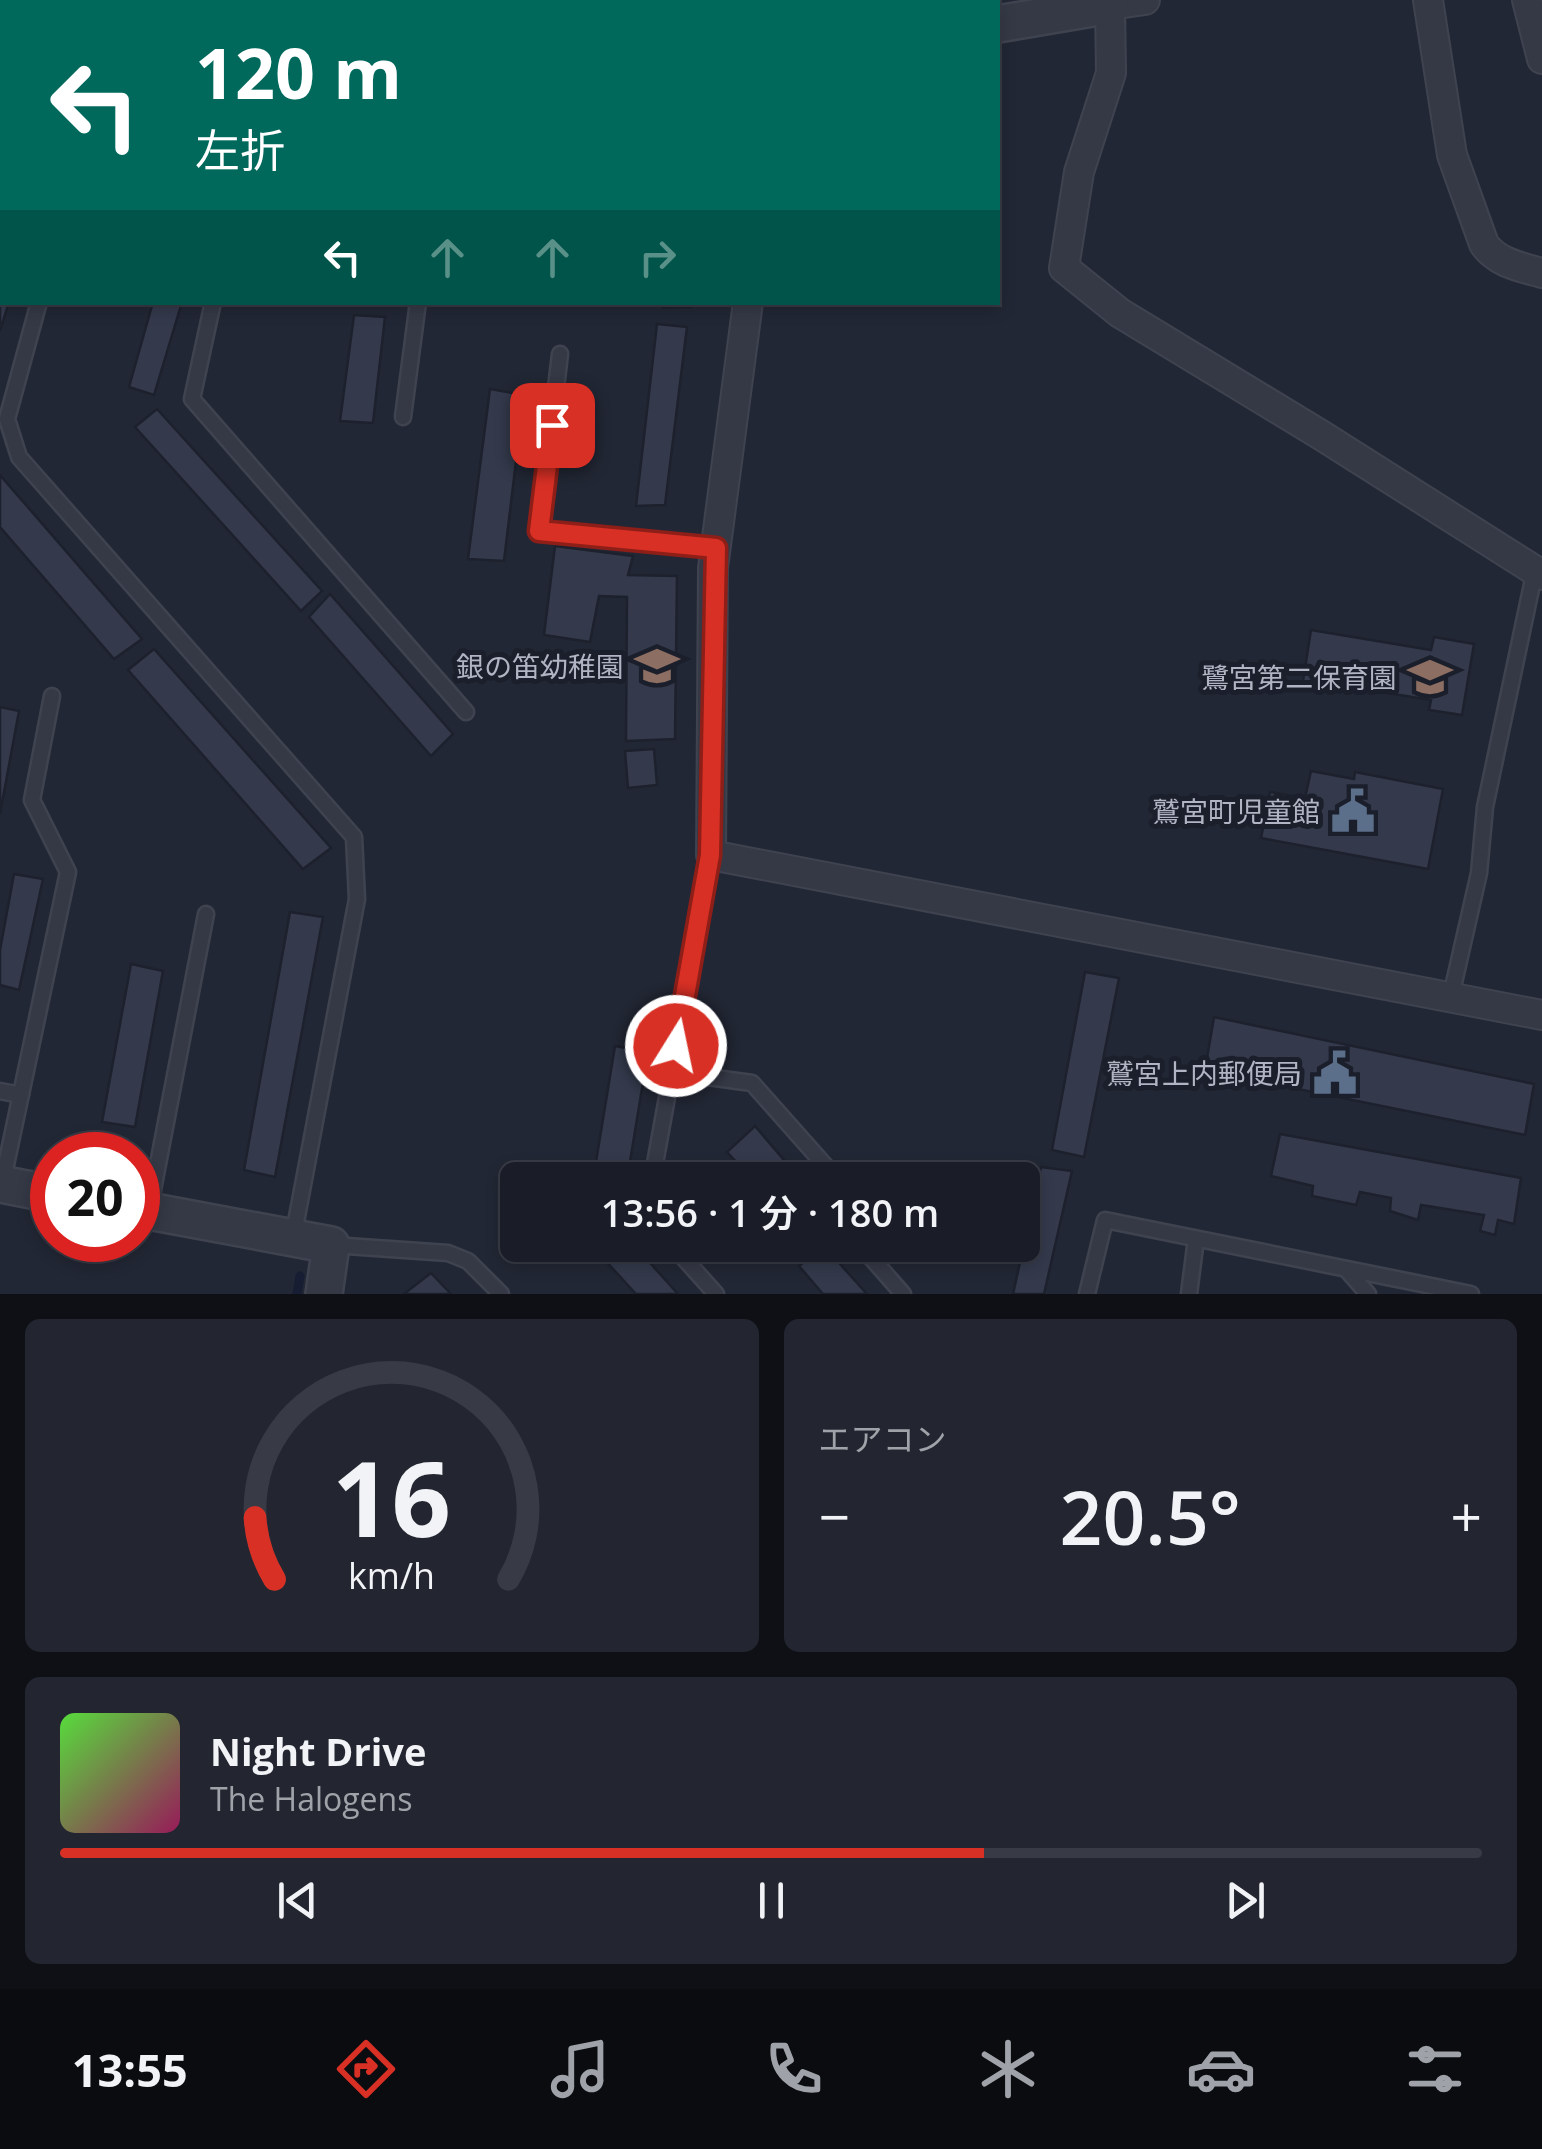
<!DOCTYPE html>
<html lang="ja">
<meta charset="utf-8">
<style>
:root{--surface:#1a1d28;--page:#232630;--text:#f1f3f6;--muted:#9fa2a8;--line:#383b45;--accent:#d93025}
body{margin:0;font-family:"Open Sans","Noto Sans JP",sans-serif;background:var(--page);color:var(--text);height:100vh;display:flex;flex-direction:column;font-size:38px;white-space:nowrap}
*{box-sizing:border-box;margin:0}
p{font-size:32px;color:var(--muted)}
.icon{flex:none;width:55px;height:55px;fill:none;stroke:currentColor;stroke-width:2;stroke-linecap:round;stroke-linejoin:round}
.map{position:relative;height:1294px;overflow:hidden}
.details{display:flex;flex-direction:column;gap:25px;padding:25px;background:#0e1016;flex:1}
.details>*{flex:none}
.banner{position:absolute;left:0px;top:0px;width:1000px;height:305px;box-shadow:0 5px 15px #0003,0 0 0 2px var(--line);background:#00695c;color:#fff;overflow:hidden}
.speed{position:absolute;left:30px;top:1132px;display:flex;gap:20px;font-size:50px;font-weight:700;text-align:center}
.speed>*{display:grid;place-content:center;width:130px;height:130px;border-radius:50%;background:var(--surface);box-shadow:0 5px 15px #0003,0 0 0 2px var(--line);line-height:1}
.speed .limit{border:15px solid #d22;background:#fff;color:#111}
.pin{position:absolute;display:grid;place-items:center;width:85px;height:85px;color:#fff;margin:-42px;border-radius:20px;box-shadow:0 5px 15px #0006}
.me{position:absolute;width:110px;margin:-55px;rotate:10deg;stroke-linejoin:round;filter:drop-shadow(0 0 8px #0008)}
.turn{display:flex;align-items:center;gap:35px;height:210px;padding:0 30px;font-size:45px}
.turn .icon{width:130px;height:130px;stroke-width:2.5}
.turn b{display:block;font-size:70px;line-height:85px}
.lanes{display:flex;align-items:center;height:95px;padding:0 30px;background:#0003;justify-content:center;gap:50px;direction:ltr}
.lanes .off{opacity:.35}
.big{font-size:75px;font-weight:600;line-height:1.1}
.details .widget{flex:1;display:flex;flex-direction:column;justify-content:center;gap:15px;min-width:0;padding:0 35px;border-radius:15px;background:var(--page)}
.details .dial{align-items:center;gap:0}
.dial svg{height:260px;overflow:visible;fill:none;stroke:var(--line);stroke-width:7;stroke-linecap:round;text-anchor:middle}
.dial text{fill:var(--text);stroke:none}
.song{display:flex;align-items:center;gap:30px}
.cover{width:120px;height:120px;border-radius:15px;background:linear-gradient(135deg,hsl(110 70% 55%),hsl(330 70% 35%))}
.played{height:10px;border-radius:5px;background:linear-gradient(90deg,var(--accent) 65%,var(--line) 65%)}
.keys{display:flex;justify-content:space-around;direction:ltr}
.heat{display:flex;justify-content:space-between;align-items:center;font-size:55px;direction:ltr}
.details .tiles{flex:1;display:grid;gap:25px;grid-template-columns:1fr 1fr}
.widget:last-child{grid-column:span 2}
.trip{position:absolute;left:500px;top:1162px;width:540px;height:100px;border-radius:15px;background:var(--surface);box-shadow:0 5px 15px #0003,0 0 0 2px var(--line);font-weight:600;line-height:100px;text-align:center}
.tab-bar{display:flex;height:160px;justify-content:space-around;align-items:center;background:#0a0c10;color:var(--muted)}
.tab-bar .icon{width:70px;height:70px}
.tab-bar .selected{color:var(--accent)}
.tab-bar b{font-size:45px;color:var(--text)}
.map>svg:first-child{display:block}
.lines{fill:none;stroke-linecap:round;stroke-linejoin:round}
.stream{stroke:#171d32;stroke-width:9}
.building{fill:#343a4c;stroke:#1d212d;stroke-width:2.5}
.service-casing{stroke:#3f4350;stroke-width:19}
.minor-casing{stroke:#3f4350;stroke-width:32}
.tertiary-casing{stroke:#3f4350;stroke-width:40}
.service{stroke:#353946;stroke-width:14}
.minor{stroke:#353946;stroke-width:28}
.tertiary{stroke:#353946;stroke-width:35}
.route-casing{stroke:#8d1f18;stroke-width:25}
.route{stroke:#d93025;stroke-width:18}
.labels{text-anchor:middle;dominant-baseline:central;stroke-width:10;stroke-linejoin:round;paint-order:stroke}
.poi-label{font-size:28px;fill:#b0b4c3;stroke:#1b1f2b;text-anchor:end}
</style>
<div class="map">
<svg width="1542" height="1294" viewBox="0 0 1542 1294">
<rect width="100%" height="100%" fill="#222735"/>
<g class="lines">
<path class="stream" d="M297 1294 300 1276"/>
</g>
<g class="building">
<path d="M0 232 2 302H9L0 331Z"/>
<path d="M153 302H182L154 395 129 387Z"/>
<path d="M663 302H692L691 307 663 308Z"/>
<path d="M354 315 385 317 373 423 340 421Z"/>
<path d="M657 324 687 327 665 505 636 506Z"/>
<path d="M490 389 524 395 504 561 468 559Z"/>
<path d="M157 409 322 591 301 611 135 427Z"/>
<path d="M0 475 142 639 114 659 0 527Z"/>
<path d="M555 546 633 556 628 575 677 576 675 739 626 741 627 597 599 596 590 642 544 635Z"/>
<path d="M330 594 453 734 431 756 309 617Z"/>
<path d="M1311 630 1431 650 1434 637 1474 644 1462 715 1429 710 1431 700 1319 682 1318 690 1302 687Z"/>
<path d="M154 649 331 848 303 869 128 670Z"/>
<path d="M0 707 19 711 0 814Z"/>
<path d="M654 749 657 785 628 788 625 751Z"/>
<path d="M1311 771 1354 779 1355 772 1443 789 1428 869 1261 838 1270 792 1305 798Z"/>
<path d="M14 874 43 879 19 990 0 985V950Z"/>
<path d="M290 912 323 917 275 1177 244 1170Z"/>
<path d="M131 964 163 971 135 1127 102 1122Z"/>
<path d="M1085 972 1119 978 1084 1157 1052 1150Z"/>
<path d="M1214 1017 1534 1084 1525 1135 1205 1070Z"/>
<path d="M615 1046 648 1052 627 1180H593Z"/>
<path d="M755 1126 801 1180H753L727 1152Z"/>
<path d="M1280 1134 1521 1178 1514 1224 1498 1220 1495 1235 1480 1231 1484 1215 1421 1205 1418 1220 1390 1211 1391 1198 1360 1192 1356 1205 1312 1196 1313 1186 1271 1176Z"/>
<path d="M1041 1167 1072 1171 1044 1294H1013Z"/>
<path d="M619 1245H634L678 1294H636L603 1258Z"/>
<path d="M823 1245 867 1294H823L799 1266Z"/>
<path d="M431 1273 451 1294H404Z"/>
</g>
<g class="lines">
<g class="service-casing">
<g id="service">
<path d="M39 302 7 419 19 457 354 837 357 899 293 1238"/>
<path d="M213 302 192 399 466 712"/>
<path d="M560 354 539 531 716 547"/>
<path d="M403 417 418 302"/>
<path d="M1451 996 1479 873 1485 807 1535 570"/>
<path d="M671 1072 752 1083 838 1180"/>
<path d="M0 1091 21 1095"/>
<path d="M652 1180 711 855"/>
<path d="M2 1184 68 872 32 800 52 696"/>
<path d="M149 1211 206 914"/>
<path d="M332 1245 448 1253 468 1261 501 1294"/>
<path d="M672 1245 716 1294"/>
<path d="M860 1245 903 1294"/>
<path d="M1346 1269 1368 1294"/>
<path d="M1087 1294 1105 1220 1471 1294"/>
<path d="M1189 1294 1196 1239"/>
</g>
</g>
<g class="minor-casing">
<g id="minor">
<path d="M1145 0 1110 5 1111 73 1079 172 1064 268 1120 313 1321 435 1542 575"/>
<path d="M1428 0 1452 155 1484 244C1497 263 1521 267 1542 273"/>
<path d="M1527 0 1542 59"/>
<path d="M748 302 713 568 711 855 1542 1015"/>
</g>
</g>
<g class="tertiary-casing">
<g id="tertiary">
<path d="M998 24 1110 5V0"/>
<path d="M0 177 2 176"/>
<path d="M0 1184 52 1194"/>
<path d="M138 1209 331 1245 324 1294"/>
</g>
</g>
<use href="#service" class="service"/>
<use href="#minor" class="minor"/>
<use href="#tertiary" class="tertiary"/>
</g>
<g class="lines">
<g class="route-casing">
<path id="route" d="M552 425 539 531 716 548 710 855 676 1046"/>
</g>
<use href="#route" class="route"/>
</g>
<defs>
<g id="school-bare" transform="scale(3.45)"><path d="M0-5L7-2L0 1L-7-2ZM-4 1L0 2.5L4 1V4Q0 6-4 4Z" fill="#8d6e63" stroke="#1b1f2b" stroke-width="2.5" paint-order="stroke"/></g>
<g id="civic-bare" transform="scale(3.45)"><path d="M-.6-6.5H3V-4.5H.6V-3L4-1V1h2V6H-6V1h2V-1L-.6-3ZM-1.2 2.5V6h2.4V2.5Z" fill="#5c6f8a" stroke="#1b1f2b" stroke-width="2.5" paint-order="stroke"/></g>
</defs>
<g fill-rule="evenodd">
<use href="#school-bare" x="657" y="666"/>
<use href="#school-bare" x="1430" y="677"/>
<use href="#civic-bare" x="1353" y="811"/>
<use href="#civic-bare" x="1335" y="1073"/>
</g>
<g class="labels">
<g class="poi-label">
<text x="624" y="666">銀の笛幼稚園</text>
<text x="1397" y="677">鷺宮第二保育園</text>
<text x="1320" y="811">鷲宮町児童館</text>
<text x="1302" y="1073">鷲宮上内郵便局</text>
</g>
</g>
</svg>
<div class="speed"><div class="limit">20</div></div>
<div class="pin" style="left:552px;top:425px;background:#d93025"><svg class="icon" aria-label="arrive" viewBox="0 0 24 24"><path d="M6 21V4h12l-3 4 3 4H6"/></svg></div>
<svg class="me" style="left:676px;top:1046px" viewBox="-20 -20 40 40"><circle r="17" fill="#d93025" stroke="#fff" stroke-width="3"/><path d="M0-11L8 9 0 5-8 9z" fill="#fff"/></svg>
<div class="trip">13:56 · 1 分 · 180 m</div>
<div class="banner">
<div class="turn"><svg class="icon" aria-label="left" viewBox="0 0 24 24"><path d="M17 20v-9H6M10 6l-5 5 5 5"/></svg><div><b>120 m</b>左折</div></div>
<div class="lanes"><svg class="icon" aria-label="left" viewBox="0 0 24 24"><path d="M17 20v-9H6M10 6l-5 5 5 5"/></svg><svg class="icon off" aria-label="ahead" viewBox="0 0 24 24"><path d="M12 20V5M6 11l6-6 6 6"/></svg><svg class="icon off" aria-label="ahead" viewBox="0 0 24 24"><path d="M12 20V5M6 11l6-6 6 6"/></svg><svg class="icon off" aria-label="right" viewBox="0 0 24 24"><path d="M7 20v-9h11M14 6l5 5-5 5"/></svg></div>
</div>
</div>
<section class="details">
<div class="tiles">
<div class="widget dial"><svg viewBox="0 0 100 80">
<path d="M14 69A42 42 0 1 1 86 69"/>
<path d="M14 69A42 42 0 0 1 8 50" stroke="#d93025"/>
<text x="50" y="56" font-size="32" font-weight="700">16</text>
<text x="50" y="72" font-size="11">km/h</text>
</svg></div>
<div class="widget"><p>エアコン</p>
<div class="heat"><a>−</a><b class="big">20.5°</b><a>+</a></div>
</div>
<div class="widget">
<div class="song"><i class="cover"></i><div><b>Night Drive</b><p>The Halogens</p></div></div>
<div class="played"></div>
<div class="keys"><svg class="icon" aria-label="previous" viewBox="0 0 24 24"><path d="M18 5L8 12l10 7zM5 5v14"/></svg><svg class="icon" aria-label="pause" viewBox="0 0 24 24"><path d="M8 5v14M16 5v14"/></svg><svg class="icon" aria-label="next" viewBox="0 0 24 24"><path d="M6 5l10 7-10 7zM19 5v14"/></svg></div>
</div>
</div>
</section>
<nav class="tab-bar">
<b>13:55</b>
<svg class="icon selected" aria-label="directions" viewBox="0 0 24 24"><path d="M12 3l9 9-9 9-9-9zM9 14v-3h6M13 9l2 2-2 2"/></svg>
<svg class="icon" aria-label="music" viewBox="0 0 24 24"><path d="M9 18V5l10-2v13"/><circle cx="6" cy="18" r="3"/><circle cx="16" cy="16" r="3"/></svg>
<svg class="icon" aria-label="phone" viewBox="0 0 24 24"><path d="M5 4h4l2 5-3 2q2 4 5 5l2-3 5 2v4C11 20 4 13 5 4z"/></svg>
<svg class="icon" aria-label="climate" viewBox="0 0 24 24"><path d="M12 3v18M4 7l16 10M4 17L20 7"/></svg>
<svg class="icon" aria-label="car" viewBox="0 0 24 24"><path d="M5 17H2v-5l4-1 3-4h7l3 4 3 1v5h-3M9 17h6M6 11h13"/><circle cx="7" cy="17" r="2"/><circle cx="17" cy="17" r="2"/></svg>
<svg class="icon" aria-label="filters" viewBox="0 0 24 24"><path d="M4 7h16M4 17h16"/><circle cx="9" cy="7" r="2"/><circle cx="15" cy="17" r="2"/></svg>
</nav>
